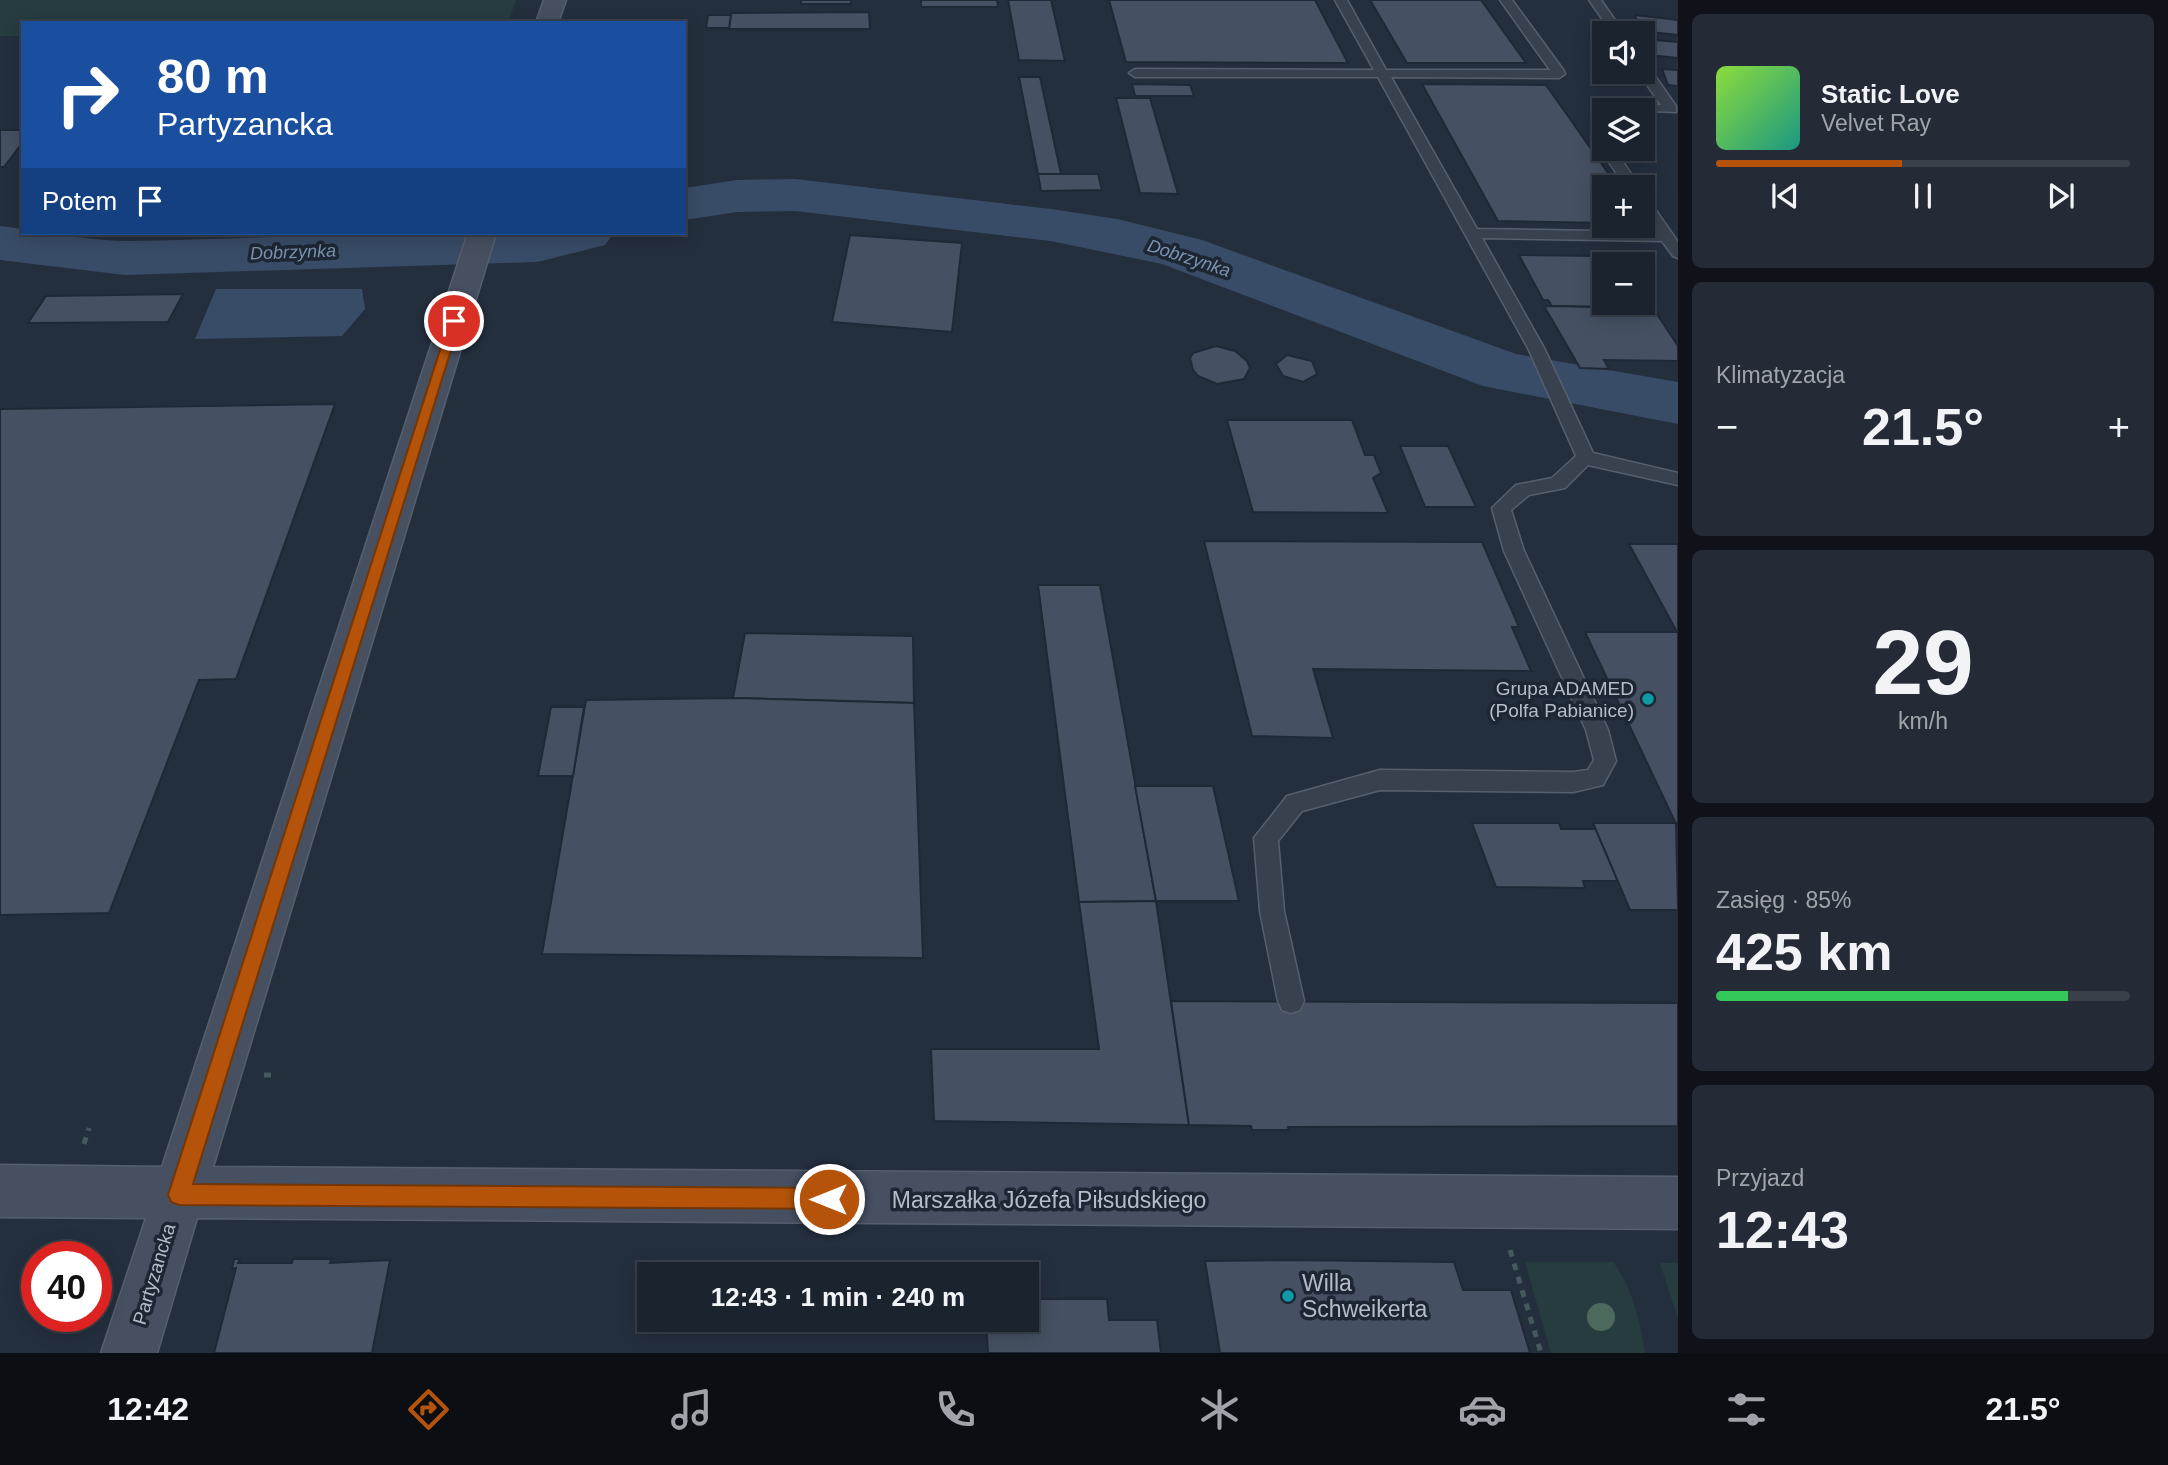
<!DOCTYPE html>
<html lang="pl">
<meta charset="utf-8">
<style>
:root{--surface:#1b232e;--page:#242b36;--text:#f1f3f6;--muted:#a0a4aa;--line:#39404a;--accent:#b45309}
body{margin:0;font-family:Helvetica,sans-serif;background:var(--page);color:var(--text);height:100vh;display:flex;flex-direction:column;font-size:26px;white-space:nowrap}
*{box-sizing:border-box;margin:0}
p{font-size:23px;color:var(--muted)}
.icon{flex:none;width:38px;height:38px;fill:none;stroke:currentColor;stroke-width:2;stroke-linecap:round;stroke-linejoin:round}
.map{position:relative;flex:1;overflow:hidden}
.details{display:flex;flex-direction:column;gap:14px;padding:14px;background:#0f1319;width:490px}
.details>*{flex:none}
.top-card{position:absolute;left:21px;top:21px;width:665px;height:214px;border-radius:0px;box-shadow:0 4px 18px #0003,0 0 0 2px var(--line);background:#1a4fa0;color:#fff;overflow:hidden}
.fabs{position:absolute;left:1592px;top:21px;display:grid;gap:14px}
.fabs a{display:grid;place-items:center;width:63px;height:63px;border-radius:0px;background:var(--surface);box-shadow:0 4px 18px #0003,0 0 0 2px var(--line);font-size:35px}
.speed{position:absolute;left:21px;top:1241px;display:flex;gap:14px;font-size:35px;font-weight:700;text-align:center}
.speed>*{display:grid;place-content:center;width:91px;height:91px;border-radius:50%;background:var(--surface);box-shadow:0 4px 18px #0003,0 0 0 2px var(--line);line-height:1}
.speed .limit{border:10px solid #d22;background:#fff;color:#111}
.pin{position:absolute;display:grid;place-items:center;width:60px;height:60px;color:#fff;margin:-30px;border:4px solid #fff;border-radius:50%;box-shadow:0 2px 7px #0007}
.me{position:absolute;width:77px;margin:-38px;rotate:270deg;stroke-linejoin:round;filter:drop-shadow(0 0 5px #0008)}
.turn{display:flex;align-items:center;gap:24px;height:147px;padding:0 21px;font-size:32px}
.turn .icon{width:91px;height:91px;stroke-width:2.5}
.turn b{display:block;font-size:49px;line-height:60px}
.then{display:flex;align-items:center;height:66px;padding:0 21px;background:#0003;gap:14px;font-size:26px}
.big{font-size:52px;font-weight:800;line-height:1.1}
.details .tile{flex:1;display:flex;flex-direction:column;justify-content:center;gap:10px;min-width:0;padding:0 24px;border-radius:10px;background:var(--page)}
.details .dial{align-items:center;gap:0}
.dial b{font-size:91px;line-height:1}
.song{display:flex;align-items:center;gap:21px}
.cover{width:84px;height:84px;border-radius:10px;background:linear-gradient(135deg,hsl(90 70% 55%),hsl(170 70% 35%))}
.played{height:7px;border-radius:4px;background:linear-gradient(90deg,var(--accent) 45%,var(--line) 45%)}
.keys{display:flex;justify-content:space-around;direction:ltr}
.heat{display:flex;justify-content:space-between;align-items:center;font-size:38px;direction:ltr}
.charge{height:10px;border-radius:5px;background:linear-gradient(90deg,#34c759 85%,var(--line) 0)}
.trip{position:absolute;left:637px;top:1262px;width:402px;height:70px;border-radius:0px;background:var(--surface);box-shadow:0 4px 18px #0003,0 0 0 2px var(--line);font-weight:800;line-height:70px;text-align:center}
.menu{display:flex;height:112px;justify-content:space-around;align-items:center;background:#0b0e12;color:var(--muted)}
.menu .icon{width:49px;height:49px}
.menu .active{color:var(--accent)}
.menu b{font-size:32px;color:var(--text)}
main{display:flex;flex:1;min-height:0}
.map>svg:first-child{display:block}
.green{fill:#263c3f}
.water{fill:#394c67}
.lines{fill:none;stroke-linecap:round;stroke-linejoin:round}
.river{fill:#394c67;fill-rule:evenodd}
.building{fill:#455162;stroke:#1f2835;stroke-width:2}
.lane-casing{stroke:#565f6c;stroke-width:3}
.secondary-casing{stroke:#565f6c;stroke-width:3}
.path{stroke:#44595c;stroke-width:5;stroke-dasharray:7 7;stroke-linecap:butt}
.lane{fill:#38414e;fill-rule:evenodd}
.secondary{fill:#465061;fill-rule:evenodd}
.tree{fill:#4b6a5d}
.route{fill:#b45309;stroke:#753606;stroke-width:2}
.culture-dot{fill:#0f9aa8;stroke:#1d2633;stroke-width:2.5}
.labels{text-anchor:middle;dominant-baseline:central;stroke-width:7;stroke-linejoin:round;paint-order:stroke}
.far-water-label{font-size:18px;font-style:italic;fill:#7c92b1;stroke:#1d2633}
.poi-label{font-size:19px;fill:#b4bcc9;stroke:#1d2633;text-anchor:end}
.street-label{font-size:19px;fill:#b4bcc9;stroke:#1d2633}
.near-street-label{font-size:23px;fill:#b4bcc9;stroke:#1d2633}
.near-poi-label{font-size:23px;fill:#b4bcc9;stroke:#1d2633;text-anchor:start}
</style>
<main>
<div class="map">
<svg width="1678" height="1353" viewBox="0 0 1678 1353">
<rect width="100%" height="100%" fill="#242f3e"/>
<g class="green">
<path d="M0 0H516L508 23H23V36H0Z"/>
<path d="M1525 1262H1613C1632 1286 1641 1324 1645 1353H1551Z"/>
<path d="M1660 1263H1678V1319Z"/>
</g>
<g class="water">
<path d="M216 289H362L365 309 342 336 195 339Z"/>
<path d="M1580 376 1678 392V409L1591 394Z"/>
</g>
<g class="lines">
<g class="river">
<path d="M795 179 1051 209 1117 219 1202 240 1516 354 1678 382V424L1483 386 1162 264 1051 241 795 211 737 212 684 220V188L737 180Z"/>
<path d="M0 226 23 229V233C58 233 94 241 129 241 290 239 452 225 614 233L605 245 537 262 125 275 0 260Z"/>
</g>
</g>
<g class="building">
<rect x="801" y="0" width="50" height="4"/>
<path d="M921 0H997L998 7H921Z"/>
<path d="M1008 0H1051L1065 61 1019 60Z"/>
<path d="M1109 0H1315L1348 63 1126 62Z"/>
<path d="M1370 0H1481L1526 63H1407Z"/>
<path d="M869 12 870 29H729L731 13Z"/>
<path d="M708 15H731L729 28H706Z"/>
<path d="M1635 15 1678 20V35L1641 31Z"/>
<path d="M1643 39 1678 42V58L1649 55Z"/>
<path d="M1662 69 1678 70V86L1668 85Z"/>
<path d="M1019 77H1040L1061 174H1038Z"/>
<path d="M1132 84 1190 85 1194 96H1135Z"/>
<path d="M1422 84 1546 85 1618 187H1605V223L1498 221Z"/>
<path d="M1116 98H1150L1178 194 1140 193Z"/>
<path d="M0 130H23V142L4 167H0Z"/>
<path d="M1038 174H1098L1102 190 1041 191Z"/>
<path d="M850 235 962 243 952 332 832 322Z"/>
<path d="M1594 254 1619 255 1625 264H1605V303H1643V300L1653 308 1552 306 1548 300H1543L1519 255 1595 256Z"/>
<path d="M183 294 168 322 28 323 46 296Z"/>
<path d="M1544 306 1653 308 1678 346V361L1604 360 1609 369 1580 368Z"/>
<path d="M1216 346 1235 351 1247 361 1250 368 1244 379 1217 384 1198 376 1193 370 1190 358 1193 353Z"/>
<path d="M1287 355 1312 361 1317 374 1303 382 1283 376 1276 364Z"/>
<path d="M335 404 236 679 199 680 109 913 0 915V409Z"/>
<path d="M1227 420H1352L1365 455H1374L1381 473 1373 478 1388 513 1253 512Z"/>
<path d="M1400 446H1448L1476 507H1425Z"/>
<path d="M1204 541 1482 542 1519 627H1512L1531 671 1313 669 1333 738 1252 736Z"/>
<path d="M1629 544H1678V828L1585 632H1677Z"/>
<path d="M1038 585H1100L1156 901 1079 902Z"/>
<path d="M745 633 913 636 914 703 733 698Z"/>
<path d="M733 698 914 703 923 958 542 954 586 700Z"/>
<path d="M551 707H584L573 776H538Z"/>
<path d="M1135 786H1213L1239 901H1156Z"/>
<path d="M1472 823H1559L1561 829H1596L1618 881H1583L1585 888 1496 887Z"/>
<path d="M1593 823H1676L1678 910H1630Z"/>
<path d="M1156 901 1189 1125 934 1121 931 1049H1099L1079 902Z"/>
<path d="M1171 1001 1678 1003V1126L1288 1127 1289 1130H1252L1251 1126 1189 1125Z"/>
<path d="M234 1259H240L238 1263H292L293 1259H331L330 1263 390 1260 372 1353H214L236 1268 232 1269Z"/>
<path d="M1286 1260 1454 1262 1463 1290H1511L1530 1353H1220L1205 1261Z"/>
<path d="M1031 1299H1107L1109 1320H1157L1161 1353H988L986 1321H1033Z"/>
</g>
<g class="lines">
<g class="lane-casing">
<g id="lane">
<path d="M1335 0H1347L1386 70H1550L1500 0H1512L1564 71 1565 74 1559 78 1391 77 1477 229 1656 232 1643 213V198L1648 199 1678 242V258L1673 256 1662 241 1482 238 1544 348 1593 453 1678 473V485L1588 465 1565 488 1529 495 1511 510 1524 551 1608 730 1616 761 1603 785 1573 792 1380 790 1302 811 1278 841 1284 911 1304 1001 1300 1010 1291 1013 1282 1010 1278 1001 1260 911 1254 838 1287 796 1380 770 1573 772 1588 770 1594 760 1586 730 1504 551 1492 508 1516 485 1552 478 1576 456 1528 348 1378 77H1135L1129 73 1135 69 1374 70Z"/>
<path d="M1589 0H1601L1624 33H1612Z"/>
<path d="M1643 65 1648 66 1676 106V112L1624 110V105L1629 104 1661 105 1638 72H1643Z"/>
<path d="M1605 145V149H1614L1640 187H1626L1600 149Z"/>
</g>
</g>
<g class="secondary-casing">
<g id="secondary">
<path d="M544 0H566L558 23H536Z"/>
<path d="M468 233H496L213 1167 1678 1177V1229L197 1218 157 1353H101L146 1218 0 1217V1165L162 1167Z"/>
</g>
</g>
<g class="path">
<path d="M264 1075H278"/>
<path d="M84 1144 89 1128"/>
<path d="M1510 1250 1541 1353"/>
</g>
<use href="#lane" class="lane"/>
<use href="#secondary" class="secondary"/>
</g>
<circle class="tree" cx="1601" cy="1317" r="14"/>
<path class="route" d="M450 319 460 321 193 1184 829 1188 837 1191 840 1199 837 1206 829 1209 179 1205 171 1202 168 1195Z"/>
<g class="culture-dot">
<circle cx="1648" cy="699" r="7"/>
<circle cx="1288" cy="1296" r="7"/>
</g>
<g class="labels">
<g class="far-water-label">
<text transform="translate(293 252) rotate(-2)">Dobrzynka</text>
<text transform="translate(1189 258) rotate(18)">Dobrzynka</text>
</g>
<g class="poi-label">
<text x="1634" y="688">Grupa ADAMED<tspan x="1634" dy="22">(Polfa Pabianice)</tspan></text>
</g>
<g class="street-label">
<text transform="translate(154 1274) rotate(-73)">Partyzancka</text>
</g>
<g class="near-street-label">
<text x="1049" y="1200">Marszałka Józefa Piłsudskiego</text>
</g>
<g class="near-poi-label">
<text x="1302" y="1283">Willa<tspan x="1302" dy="26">Schweikerta</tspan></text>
</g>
</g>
</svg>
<div class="fabs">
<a><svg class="icon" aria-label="sound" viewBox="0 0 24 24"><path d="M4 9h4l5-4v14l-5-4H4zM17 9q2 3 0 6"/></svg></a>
<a><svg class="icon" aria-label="layers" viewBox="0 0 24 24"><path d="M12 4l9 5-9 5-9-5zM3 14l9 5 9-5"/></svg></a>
<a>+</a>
<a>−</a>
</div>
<div class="speed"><div class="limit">40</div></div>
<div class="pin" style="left:454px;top:321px;background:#d93025"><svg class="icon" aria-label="arrive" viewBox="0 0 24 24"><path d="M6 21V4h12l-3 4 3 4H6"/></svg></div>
<svg class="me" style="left:829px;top:1199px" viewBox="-20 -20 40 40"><circle r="17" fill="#b45309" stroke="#fff" stroke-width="3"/><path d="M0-11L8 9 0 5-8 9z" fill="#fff"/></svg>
<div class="trip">12:43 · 1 min · 240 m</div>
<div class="top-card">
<div class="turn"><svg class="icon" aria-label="right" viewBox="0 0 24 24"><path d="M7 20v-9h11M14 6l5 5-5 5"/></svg><div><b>80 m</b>Partyzancka</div></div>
<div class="then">Potem<svg class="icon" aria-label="arrive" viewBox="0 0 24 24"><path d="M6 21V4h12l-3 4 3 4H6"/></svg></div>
</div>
</div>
<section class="details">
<div class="tile">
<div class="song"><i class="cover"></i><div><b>Static Love</b><p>Velvet Ray</p></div></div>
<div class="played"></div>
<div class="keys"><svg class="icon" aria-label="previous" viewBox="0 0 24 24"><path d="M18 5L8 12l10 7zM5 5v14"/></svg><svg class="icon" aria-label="pause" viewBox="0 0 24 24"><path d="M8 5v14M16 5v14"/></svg><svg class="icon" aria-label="next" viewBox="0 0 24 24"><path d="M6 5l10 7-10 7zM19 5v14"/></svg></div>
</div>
<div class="tile"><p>Klimatyzacja</p>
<div class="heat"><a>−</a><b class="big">21.5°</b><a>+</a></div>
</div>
<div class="tile dial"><b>29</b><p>km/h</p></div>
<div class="tile"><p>Zasięg · 85%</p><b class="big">425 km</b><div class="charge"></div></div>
<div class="tile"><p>Przyjazd</p><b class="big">12:43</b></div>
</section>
</main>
<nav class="menu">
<b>12:42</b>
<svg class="icon active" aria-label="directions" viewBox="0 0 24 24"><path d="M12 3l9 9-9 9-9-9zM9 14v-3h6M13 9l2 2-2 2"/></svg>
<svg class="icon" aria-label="music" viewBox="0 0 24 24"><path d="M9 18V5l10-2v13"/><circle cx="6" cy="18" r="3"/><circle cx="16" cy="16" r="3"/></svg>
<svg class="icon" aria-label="phone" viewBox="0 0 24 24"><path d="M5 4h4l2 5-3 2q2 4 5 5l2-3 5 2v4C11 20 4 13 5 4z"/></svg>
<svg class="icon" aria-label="climate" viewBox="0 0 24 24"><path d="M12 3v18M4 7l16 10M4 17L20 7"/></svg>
<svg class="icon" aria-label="car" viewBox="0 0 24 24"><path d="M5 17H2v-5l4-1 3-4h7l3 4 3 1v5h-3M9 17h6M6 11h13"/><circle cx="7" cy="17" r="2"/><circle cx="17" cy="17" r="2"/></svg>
<svg class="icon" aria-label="filters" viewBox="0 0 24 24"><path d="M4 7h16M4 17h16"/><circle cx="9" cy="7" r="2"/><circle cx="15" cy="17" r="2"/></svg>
<b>21.5°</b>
</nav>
